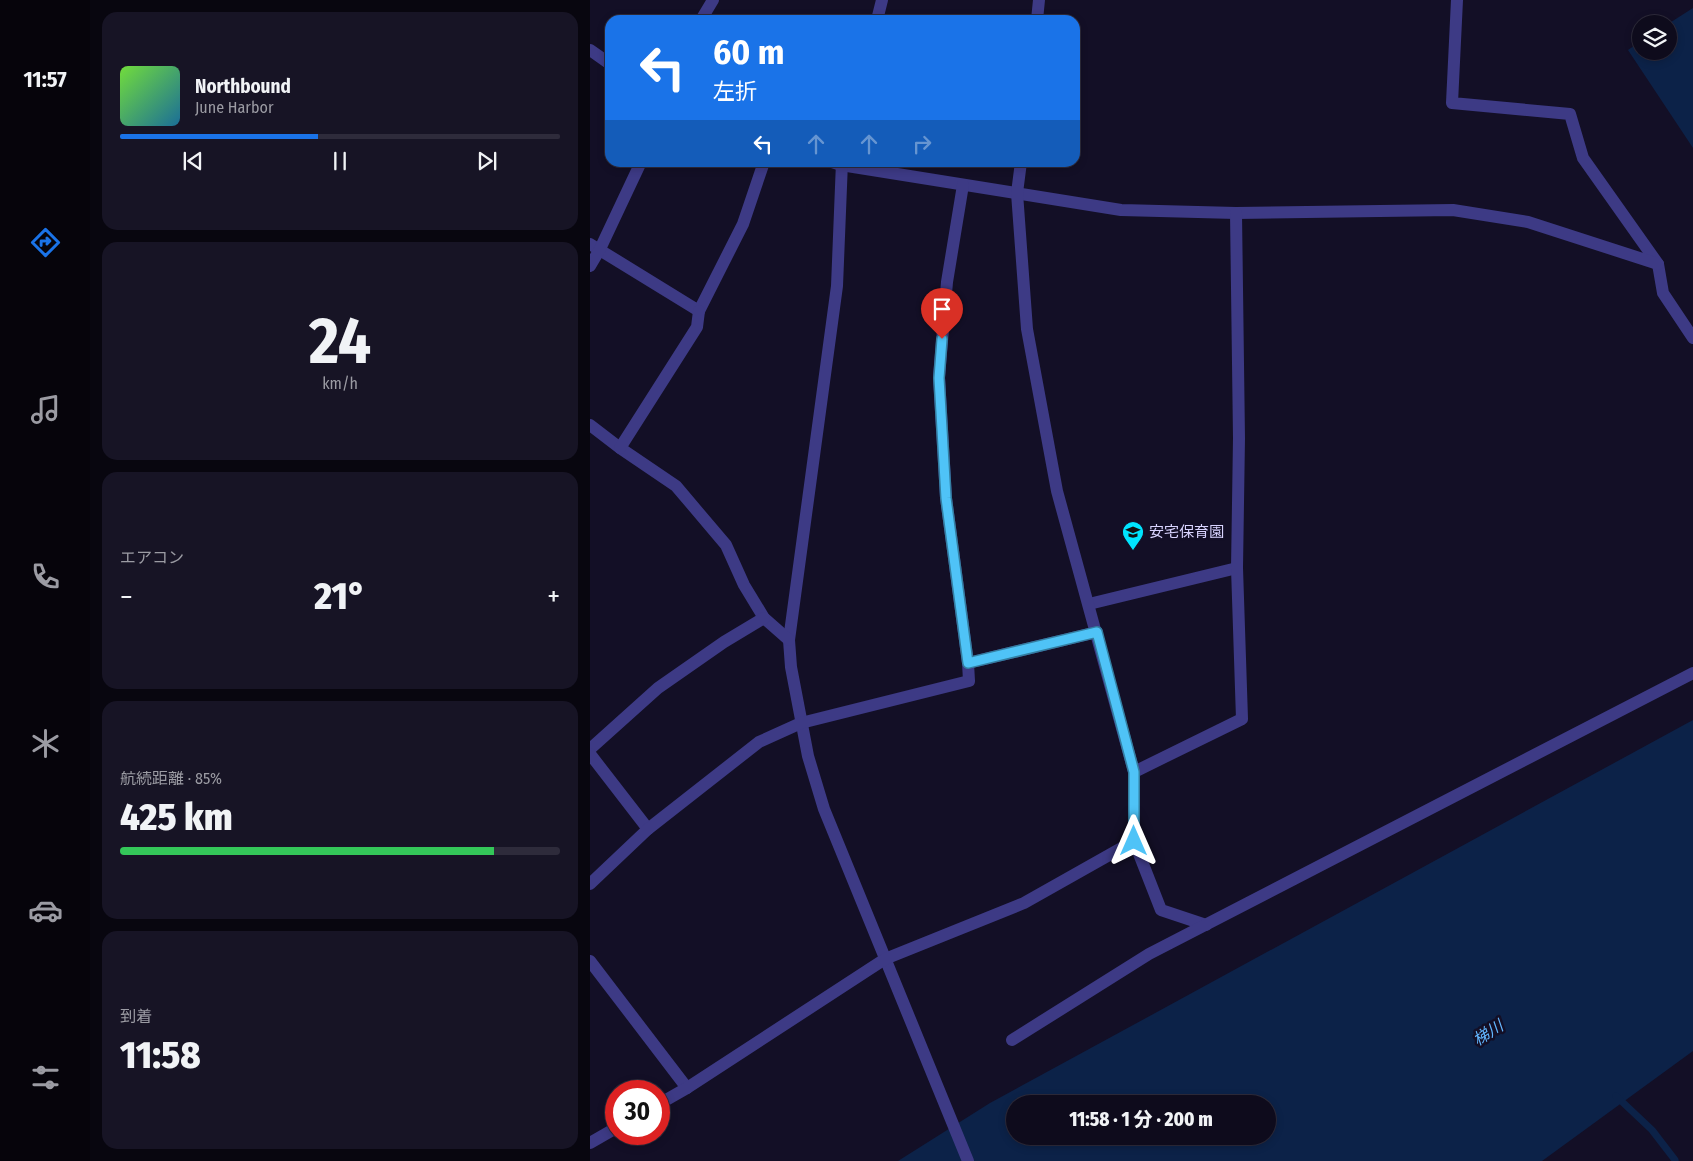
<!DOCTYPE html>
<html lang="ja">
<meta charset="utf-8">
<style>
:root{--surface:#0e0b1c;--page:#171425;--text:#f1f3f6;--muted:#9b9ba3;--line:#2e2b3b;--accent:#1a73e8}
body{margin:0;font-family:"Fira Sans Condensed","Noto Sans JP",sans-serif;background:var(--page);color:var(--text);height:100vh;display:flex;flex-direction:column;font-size:19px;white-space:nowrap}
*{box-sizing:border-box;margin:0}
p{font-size:16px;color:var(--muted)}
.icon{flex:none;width:28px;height:28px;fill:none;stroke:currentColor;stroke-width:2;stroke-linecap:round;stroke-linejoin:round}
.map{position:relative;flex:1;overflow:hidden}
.details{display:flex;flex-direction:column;gap:12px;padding:12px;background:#08060f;width:500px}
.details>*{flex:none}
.guide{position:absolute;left:15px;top:15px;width:475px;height:152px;border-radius:15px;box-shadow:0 2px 8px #0003,0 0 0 1px var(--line);background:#1a73e8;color:#fff;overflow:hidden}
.fabs{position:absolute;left:1042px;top:15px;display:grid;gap:10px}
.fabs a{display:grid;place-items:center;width:45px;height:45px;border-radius:50%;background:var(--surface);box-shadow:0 2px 8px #0003,0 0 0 1px var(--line);font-size:25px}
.speed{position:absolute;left:15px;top:1080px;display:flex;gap:10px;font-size:25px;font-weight:700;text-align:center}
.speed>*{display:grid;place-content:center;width:65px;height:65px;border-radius:50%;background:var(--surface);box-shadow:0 2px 8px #0003,0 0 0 1px var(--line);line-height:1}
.speed .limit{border:8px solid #d22;background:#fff;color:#111}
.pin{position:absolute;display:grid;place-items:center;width:42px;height:42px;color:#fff;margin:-51px -21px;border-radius:50% 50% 50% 0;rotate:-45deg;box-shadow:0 0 5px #0007}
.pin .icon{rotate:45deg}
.me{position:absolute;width:55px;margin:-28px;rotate:0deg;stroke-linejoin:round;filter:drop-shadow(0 0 4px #0008)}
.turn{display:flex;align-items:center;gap:18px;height:105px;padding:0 25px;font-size:22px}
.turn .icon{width:65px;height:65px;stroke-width:2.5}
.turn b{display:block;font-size:35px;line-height:42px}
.lanes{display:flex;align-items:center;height:48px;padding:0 25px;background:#0003;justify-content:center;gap:25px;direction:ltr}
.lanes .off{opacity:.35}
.big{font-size:38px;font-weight:800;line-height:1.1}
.details .tile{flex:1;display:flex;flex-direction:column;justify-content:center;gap:8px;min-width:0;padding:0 18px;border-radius:15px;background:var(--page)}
.details .dial{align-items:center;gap:0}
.dial b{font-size:65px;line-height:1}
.song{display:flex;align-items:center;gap:15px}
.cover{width:60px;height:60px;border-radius:8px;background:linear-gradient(135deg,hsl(100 70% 55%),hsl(200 70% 35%))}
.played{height:5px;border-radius:2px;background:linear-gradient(90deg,var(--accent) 45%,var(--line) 45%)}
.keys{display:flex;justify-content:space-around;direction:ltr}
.heat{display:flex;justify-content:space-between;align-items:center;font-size:28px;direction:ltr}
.charge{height:8px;border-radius:4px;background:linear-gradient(90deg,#34c759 85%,var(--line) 0)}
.trip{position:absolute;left:416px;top:1095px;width:270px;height:50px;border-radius:25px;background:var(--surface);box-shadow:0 2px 8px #0003,0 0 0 1px var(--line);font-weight:800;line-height:50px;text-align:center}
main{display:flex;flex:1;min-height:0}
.menu{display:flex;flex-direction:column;width:90px;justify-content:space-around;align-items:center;background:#06040b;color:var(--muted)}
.menu .icon{width:35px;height:35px}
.menu .selected{color:var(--accent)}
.menu b{font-size:22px;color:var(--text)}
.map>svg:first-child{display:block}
.water{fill:#0c2248;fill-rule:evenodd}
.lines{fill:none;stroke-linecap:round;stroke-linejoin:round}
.stream{stroke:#0c2248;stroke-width:7}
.minor{stroke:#3d3a85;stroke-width:12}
.route-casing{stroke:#337fa1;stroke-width:12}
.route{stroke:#4fc3f7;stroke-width:9}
.labels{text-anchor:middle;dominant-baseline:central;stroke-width:5;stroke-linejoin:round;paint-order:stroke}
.poi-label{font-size:15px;fill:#d9d4ff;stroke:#130f26;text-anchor:start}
.water-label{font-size:16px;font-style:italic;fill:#62b6ff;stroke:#130f26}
</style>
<main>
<nav class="menu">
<b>11:57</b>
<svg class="icon selected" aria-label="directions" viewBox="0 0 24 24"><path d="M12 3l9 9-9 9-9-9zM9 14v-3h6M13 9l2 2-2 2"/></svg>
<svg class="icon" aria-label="music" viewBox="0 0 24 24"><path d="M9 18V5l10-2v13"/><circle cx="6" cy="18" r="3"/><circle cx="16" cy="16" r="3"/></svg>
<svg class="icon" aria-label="phone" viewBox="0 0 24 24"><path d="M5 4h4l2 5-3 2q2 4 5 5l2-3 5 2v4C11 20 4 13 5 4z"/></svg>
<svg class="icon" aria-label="climate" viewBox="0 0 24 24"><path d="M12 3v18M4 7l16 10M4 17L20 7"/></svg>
<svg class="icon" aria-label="car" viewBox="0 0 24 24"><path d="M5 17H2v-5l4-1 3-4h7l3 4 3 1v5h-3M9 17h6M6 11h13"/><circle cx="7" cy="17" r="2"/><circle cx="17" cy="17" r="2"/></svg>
<svg class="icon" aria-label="filters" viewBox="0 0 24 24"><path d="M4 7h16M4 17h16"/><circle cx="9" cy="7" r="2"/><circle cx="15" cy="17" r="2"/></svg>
</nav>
<section class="details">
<div class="tile">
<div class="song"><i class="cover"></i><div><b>Northbound</b><p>June Harbor</p></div></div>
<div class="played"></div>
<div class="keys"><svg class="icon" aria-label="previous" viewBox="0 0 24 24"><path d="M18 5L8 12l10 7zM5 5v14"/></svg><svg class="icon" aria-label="pause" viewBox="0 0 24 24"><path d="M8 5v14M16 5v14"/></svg><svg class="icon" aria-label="next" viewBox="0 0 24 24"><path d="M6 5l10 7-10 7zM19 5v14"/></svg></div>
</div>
<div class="tile dial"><b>24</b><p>km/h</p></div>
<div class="tile"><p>エアコン</p>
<div class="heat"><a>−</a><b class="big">21°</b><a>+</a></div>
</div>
<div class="tile"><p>航続距離 · 85%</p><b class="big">425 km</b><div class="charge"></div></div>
<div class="tile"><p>到着</p><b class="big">11:58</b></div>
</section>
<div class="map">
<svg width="1103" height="1161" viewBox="0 0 1103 1161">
<rect width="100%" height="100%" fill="#130f26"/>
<g class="water">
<path d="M1103 8V148L1038 50 1051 41V51H1079L1078 24Z"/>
<path d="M1103 720V1051L952 1161H308L400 1103ZM425 1104H678V1136H425Z"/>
</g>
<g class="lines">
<path class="stream" d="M1026 1096 1062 1130 1085 1160"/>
<g class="minor">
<path d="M867 0 862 103 980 114 993 158 1068 264 1073 293 1103 338"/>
<path d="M111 20 123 0"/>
<path d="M287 20 292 0"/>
<path d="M447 20 449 0"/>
<path d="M0 50 20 64"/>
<path d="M242 162 251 165 531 210 646 213 863 210 938 222 1068 264"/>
<path d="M252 162 247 286 199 640 201 667 218 756 234 809 378 1161"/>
<path d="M373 185 357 282 349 377 356 498 378 663"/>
<path d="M0 244 109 311 153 224 174 162"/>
<path d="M0 266 10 249 51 162"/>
<path d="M0 425 30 448 86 486 136 545 154 585 174 618 199 640"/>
<path d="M30 448 107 327 109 311"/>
<path d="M499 604 647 568"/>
<path d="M0 749 68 688 134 642 174 618"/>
<path d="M0 754 58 829"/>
<path d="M544 772 652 719 647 568 649 438 646 213"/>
<path d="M544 841 571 910 616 925"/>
<path d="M0 884 58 829 169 742 211 723 379 681 378 663 507 632"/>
<path d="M0 961 97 1088"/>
<path d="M422 1040 559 954 1103 673"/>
<path d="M69 1104 97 1088 295 959 434 903 544 841V772L467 491 437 329 427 193 431 162"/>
<path d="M0 1143 26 1128"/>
</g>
</g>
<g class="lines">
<g class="route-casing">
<path id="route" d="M352 339 349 378 356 498 378 663 507 632 544 772V841"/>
</g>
<use href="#route" class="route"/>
</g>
<defs>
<g id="school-pin" transform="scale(1.125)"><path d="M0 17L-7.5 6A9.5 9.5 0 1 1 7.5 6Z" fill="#00e5ff" stroke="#130f26"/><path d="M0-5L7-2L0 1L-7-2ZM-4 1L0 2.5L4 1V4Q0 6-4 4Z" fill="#111"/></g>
</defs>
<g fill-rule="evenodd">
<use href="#school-pin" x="543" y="532"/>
</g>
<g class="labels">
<g class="poi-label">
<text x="559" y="532">安宅保育園</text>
</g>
<g class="water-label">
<text transform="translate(898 1033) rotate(-33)">梯川</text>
</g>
</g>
</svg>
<div class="fabs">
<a><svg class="icon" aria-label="layers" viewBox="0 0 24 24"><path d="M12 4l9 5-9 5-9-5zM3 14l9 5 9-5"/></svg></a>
</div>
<div class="speed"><div class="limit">30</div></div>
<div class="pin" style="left:352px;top:339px;background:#d93025"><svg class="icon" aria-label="arrive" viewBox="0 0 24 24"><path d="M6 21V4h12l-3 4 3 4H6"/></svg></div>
<svg class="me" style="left:544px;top:841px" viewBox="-20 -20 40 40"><path d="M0-17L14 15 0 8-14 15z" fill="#4fc3f7" stroke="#fff" stroke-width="4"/></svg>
<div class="trip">11:58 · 1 分 · 200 m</div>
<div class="guide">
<div class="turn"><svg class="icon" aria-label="left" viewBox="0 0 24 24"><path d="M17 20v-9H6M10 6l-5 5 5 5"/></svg><div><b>60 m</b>左折</div></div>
<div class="lanes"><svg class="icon" aria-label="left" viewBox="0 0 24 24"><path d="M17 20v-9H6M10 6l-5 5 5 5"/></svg><svg class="icon off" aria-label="ahead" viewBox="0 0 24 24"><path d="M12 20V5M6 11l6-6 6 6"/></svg><svg class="icon off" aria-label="ahead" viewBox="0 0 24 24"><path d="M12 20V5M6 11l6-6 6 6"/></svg><svg class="icon off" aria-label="right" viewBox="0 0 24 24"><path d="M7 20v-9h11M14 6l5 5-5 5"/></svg></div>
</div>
</div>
</main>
